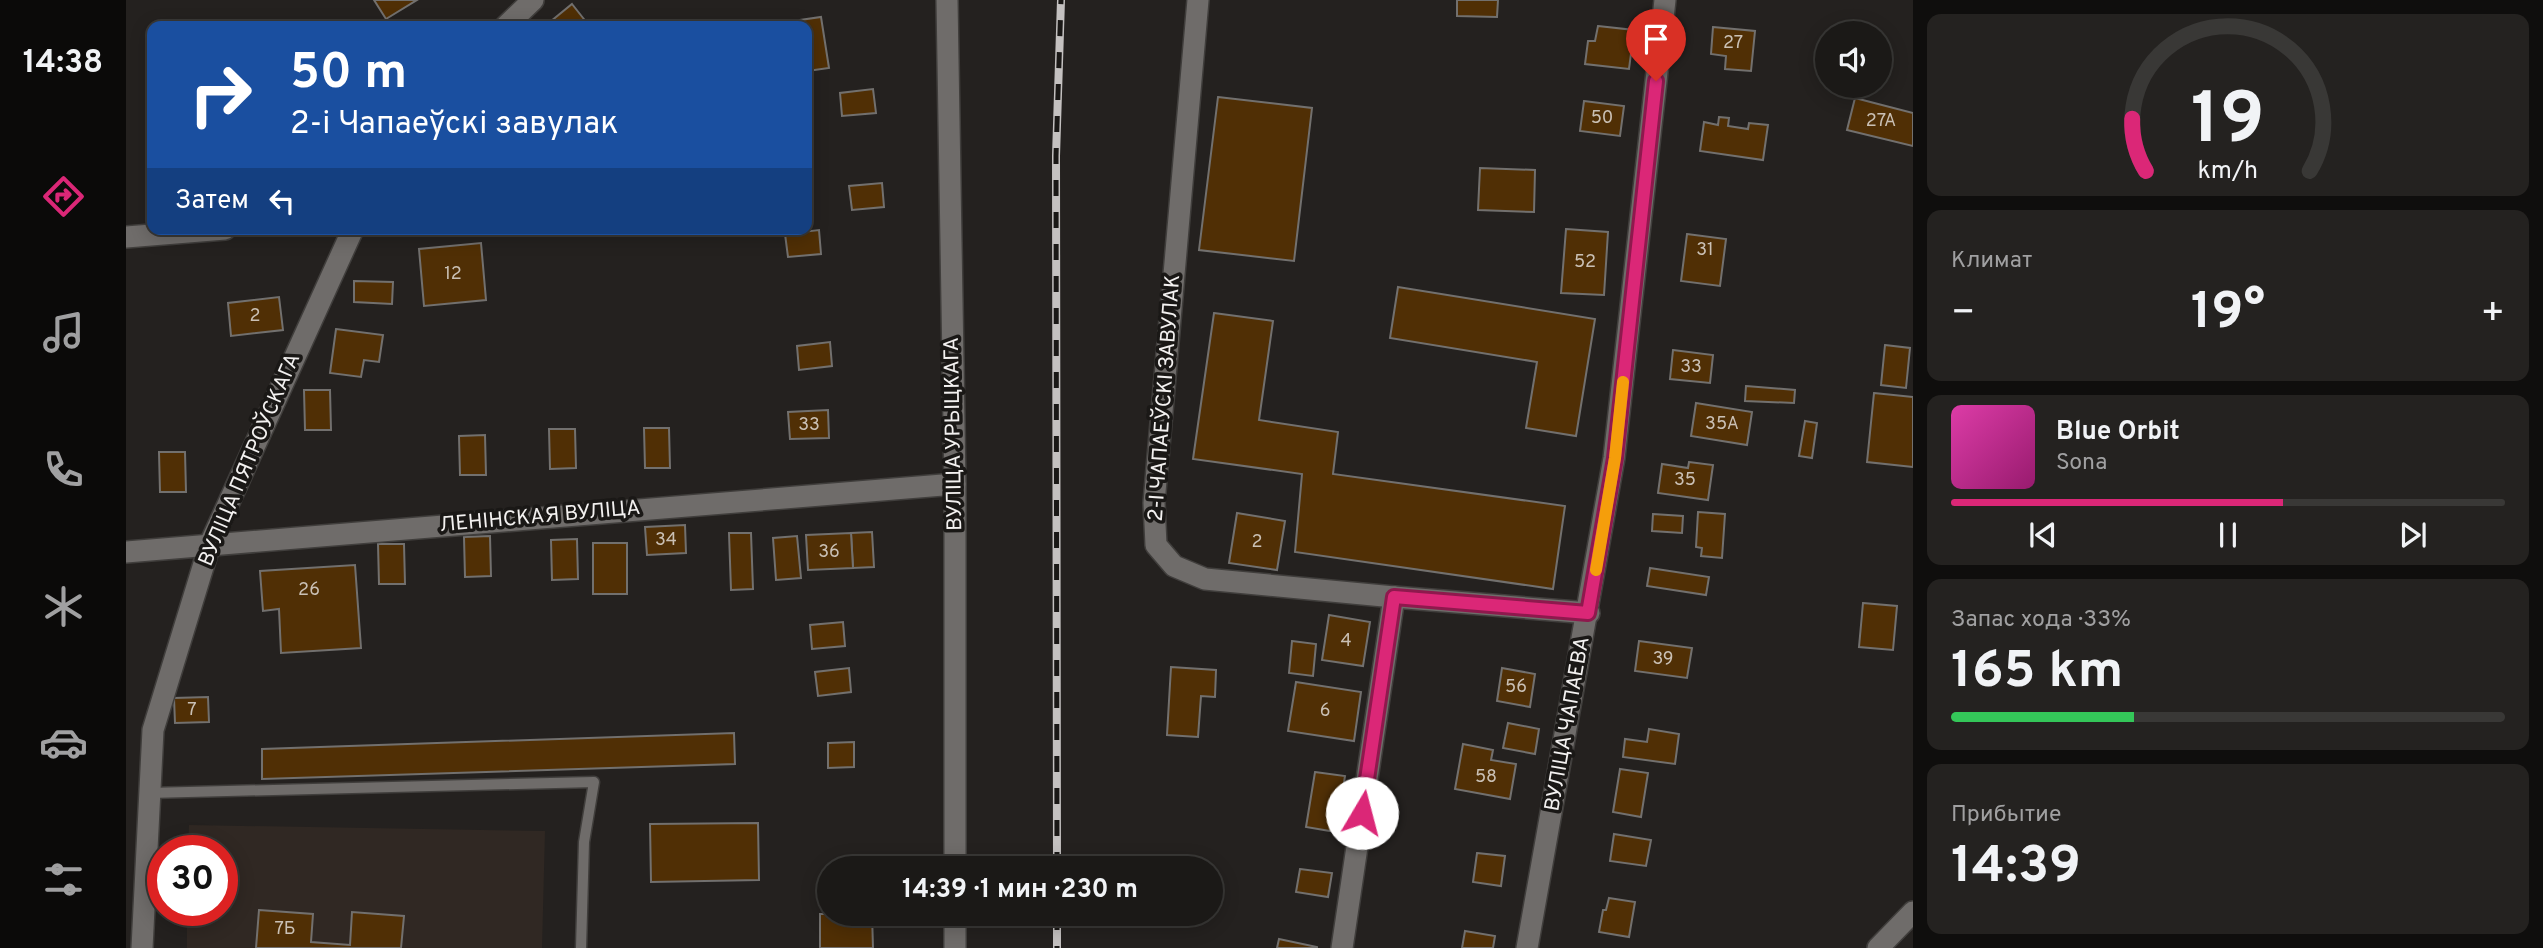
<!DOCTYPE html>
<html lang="ru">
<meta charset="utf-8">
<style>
:root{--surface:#1b1917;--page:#242220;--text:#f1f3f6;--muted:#a0a0a1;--line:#393836;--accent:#db2777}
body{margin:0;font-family:Overpass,sans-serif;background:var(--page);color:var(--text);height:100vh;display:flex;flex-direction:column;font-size:26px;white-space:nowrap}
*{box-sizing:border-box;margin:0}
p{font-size:23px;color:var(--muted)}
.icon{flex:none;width:38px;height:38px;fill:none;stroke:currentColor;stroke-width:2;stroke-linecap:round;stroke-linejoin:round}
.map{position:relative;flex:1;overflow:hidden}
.drawer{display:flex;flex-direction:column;gap:14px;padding:14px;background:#0f0e0d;width:630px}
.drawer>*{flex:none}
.top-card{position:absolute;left:21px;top:21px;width:665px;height:214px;border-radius:14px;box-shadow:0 4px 18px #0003,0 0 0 2px var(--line);background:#1a4fa0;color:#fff;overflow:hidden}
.fabs{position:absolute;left:1689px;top:21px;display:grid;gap:14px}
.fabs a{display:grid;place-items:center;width:77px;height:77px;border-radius:50%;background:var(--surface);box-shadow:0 4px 18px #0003,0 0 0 2px var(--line);font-size:35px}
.speed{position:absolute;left:21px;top:835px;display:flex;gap:14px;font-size:35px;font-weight:700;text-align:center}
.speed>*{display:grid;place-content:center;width:91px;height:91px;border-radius:50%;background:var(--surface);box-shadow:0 4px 18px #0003,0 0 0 2px var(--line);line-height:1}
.speed .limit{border:10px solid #d22;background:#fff;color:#111}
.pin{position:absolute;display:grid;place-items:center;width:60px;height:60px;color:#fff;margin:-72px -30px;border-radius:50% 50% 50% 0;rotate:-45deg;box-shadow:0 0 7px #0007}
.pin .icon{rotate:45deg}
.me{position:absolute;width:77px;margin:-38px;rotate:8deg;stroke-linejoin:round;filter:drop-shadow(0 0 5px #0008)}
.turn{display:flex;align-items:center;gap:24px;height:147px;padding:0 28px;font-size:32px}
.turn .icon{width:91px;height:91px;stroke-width:2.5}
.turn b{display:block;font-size:49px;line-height:60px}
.then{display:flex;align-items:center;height:66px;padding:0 28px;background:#0003;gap:14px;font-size:26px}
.big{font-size:52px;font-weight:700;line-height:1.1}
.drawer .tile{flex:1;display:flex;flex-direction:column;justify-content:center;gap:10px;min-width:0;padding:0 24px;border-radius:14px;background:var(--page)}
.drawer .dial{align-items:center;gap:0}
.dial svg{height:182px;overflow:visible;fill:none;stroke:var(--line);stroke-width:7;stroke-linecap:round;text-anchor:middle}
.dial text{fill:var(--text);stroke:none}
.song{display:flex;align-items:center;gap:21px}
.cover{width:84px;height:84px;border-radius:10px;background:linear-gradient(135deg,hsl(320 70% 55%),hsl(320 70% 35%))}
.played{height:7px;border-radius:4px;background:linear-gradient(90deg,var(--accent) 60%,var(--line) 60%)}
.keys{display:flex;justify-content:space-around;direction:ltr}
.heat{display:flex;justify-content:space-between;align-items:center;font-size:38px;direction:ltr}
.charge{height:10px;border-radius:5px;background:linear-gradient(90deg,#34c759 33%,var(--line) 0)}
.trip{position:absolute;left:691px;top:856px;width:406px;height:70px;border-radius:35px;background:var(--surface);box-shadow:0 4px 18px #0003,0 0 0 2px var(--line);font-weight:700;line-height:70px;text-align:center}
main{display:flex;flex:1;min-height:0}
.tabs{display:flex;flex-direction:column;width:126px;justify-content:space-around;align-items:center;background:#0b0a09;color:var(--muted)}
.tabs .icon{width:49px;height:49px}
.tabs .on{color:var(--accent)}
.tabs b{font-size:32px;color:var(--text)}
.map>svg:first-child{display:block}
.built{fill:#302823}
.building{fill:#502f05;stroke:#72706e;stroke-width:2}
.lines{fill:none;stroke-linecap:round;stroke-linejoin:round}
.service-casing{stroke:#403e3c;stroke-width:13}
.minor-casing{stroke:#403e3c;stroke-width:24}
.secondary-casing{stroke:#403e3c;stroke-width:24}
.service{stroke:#6f6c6a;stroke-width:10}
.minor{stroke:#6f6c6a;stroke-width:21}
.secondary{stroke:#6f6c6a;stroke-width:21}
.rail-casing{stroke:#c4c1c0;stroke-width:8}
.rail{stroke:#1a1816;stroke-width:5;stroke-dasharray:16;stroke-linecap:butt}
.route-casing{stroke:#8e194d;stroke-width:18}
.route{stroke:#db2777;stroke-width:12}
.slow{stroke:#f59e0b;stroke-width:12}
.labels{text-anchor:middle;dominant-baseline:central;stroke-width:7;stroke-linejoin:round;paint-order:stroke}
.number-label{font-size:18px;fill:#cac0b5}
.street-label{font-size:21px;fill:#f3f1f0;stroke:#1a1816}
</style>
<main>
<nav class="tabs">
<b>14:38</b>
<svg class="icon on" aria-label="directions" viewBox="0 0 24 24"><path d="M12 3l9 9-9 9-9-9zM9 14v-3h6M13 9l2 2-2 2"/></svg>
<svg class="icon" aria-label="music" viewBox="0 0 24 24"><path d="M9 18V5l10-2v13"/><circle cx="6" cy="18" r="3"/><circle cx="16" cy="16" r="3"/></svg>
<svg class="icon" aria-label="phone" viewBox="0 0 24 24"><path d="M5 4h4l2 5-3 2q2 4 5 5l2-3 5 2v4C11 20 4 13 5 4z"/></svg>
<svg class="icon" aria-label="climate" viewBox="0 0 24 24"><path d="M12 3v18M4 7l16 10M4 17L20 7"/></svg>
<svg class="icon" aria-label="car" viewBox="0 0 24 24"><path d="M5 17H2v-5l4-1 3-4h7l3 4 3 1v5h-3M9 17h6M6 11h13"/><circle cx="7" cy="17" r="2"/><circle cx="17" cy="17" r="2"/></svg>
<svg class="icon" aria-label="filters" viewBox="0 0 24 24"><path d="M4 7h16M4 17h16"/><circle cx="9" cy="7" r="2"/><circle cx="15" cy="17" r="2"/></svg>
</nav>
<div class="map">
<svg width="1787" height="948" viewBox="0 0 1787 948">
<rect width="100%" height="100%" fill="#24211f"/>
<path class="built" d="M63 825 419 831 416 948H61V910H96V850H62Z"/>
<g class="building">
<path d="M248 0H291L260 19Z"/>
<path d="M1331 0H1372L1371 17 1331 16Z"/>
<path d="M446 4 461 23 457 26H419Z"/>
<path d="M695 17 703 68 681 71V26H633Z"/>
<path d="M1472 26 1508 30 1503 69 1459 64 1462 41H1469Z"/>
<path d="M1587 27 1629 31 1625 71 1599 69 1600 56 1585 54Z"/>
<path d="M747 89 750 113 716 116 714 93Z"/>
<path d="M1092 97 1186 108 1168 261 1073 250Z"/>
<path d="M1729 98 1787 113V146L1721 130Z"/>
<path d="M1458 101 1498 106 1494 136 1454 131Z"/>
<path d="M1593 117 1603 118 1602 126 1622 129 1623 123 1642 125 1637 160 1574 151 1578 122 1592 125Z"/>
<path d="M1354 168 1409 170 1408 212 1352 210Z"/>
<path d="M756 183 758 207 726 210 723 186Z"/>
<path d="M1440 229 1482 232 1478 295 1435 293Z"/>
<path d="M693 230 695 254 662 257 659 234Z"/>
<path d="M1561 234 1600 239 1594 286 1555 281Z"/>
<path d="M355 243 360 300 298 306 293 249Z"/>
<path d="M228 281 267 282 266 304 228 302Z"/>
<path d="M1272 287 1469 319 1450 436 1400 428 1411 362 1264 338Z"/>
<path d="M153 297 157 330 105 336 102 303Z"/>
<path d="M1088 313 1147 321 1133 420 1212 432 1207 474 1439 506 1427 589 1169 552 1176 474 1067 459Z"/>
<path d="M210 329 257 335 253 362 238 360 235 377 204 373Z"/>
<path d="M704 342 706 366 673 370 671 346Z"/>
<path d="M1759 345 1784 348 1780 388 1755 385Z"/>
<path d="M1547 350 1587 355 1584 383 1544 379Z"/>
<path d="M1620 386 1669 390 1668 403 1619 401Z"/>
<path d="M178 390H204L205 430H179Z"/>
<path d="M1748 393 1787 397V467L1741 462Z"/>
<path d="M1570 403 1626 412 1621 445 1565 436Z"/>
<path d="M702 410 703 438 664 439 662 412Z"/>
<path d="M1679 421 1691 423 1686 458 1673 456Z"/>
<path d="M518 428H543L544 468H519Z"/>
<path d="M423 429H449L450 468 424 469Z"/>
<path d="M359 435 360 475H334L333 436Z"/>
<path d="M33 452H59L60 492H34Z"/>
<path d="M1563 462 1587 465 1582 500 1532 493 1536 464 1562 468Z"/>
<path d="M1572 512 1599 514 1596 558 1575 556 1576 548 1570 547Z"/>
<path d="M1111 513 1159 521 1151 570 1103 563Z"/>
<path d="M1527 514 1557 516 1556 533 1526 531Z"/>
<path d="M559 525 560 553 521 555 519 527Z"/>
<path d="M746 532 748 567 727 568 725 533Z"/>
<path d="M603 533H625L627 589 605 590Z"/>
<path d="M725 533 727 568 682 570 680 535Z"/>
<path d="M364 536 365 576 339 577 338 537Z"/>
<path d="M671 536 675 578 650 580 647 538Z"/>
<path d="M451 539 452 579 426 580 425 540Z"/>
<rect x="467" y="543" width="34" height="51"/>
<path d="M252 544H278L279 584H253Z"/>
<path d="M229 565 235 648 155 653 153 609 137 611 134 571Z"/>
<path d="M1524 568 1583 577 1580 595 1521 586Z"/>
<path d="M1737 603 1771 606 1767 650 1733 647Z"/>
<path d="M1203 615 1244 622 1237 666 1196 660Z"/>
<path d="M717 622 719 646 686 649 684 625Z"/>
<path d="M1166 641 1190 644 1187 676 1163 673Z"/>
<path d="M1513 641 1566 648 1561 678 1509 671Z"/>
<path d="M1045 667 1090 670 1089 697 1075 696 1072 737 1041 735Z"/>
<path d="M723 668 725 692 692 696 689 672Z"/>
<path d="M1376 668 1409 674 1404 707 1371 701Z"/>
<path d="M1170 682 1235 692 1228 741 1162 731Z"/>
<path d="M82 697 83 722 49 723 48 698Z"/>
<path d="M1382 723 1413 729 1409 754 1377 748Z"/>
<path d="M1523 729 1553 734 1549 764 1497 757 1499 739 1521 742Z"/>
<path d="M608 733 609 764 136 779V749Z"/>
<path d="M728 742V767L702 768V743Z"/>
<path d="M1337 744 1367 750 1365 760 1390 764 1384 799 1329 789Z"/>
<path d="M1494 769 1522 773 1515 817 1487 812Z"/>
<path d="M1189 772 1219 776 1210 832 1180 827Z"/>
<path d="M632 823 633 880 525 882 524 824Z"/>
<path d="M1488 834 1525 840 1520 866 1484 861Z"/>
<path d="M1351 853 1379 856 1375 886 1347 882Z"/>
<path d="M1174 869 1206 873 1202 897 1170 892Z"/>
<path d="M1483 898 1509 902 1503 937 1473 932 1477 910H1480Z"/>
<path d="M133 910 187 914 185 942 224 945 226 912 278 916 275 948H130Z"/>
<path d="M694 914H746L747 948H694Z"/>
<path d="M1339 931 1369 936 1367 948H1336Z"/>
<path d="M1153 939 1191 947V948H1151Z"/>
</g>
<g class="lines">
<g class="service-casing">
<path id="service" d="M23 793 468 782 458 842 455 948"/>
</g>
<g class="minor-casing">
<g id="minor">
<path d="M1072 0 1028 503 1030 545 1048 566 1079 579 1268 597 1463 613"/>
<path d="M380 26 407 0"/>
<path d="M0 237 99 229"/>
<path d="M0 552 829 484"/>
<path d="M16 948 27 730 84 544 227 229"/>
<path d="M1216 948 1268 597"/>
<path d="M1401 948 1488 458 1539 0"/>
<path d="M1752 948 1787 912"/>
</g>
</g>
<g class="secondary-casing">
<g id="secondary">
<path d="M821 0 829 484V868"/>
<path d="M829 948V914"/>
</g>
</g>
<use href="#service" class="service"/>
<use href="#minor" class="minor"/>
<use href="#secondary" class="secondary"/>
<g class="rail-casing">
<g id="rail">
<path d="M931 868 930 156 935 0"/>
<path d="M931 914V948"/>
</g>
</g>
<use href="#rail" class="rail"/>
</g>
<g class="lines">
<g class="route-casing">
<path id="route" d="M1236 813 1268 597 1462 613 1489 458 1530 81"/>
</g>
<use href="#route" class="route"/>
<path class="slow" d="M1470 570 1489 458 1497 382"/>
</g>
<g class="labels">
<g class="number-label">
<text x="1607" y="43">27</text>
<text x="1476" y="118">50</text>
<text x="1755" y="121">27А</text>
<text x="1579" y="250">31</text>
<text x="1459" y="262">52</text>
<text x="327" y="274">12</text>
<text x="129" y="316">2</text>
<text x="1565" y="367">33</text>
<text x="1596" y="424">35А</text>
<text x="683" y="425">33</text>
<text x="1559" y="480">35</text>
<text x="540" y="540">34</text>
<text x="1131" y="542">2</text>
<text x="703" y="552">36</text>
<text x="183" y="590">26</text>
<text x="1220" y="641">4</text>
<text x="1537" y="659">39</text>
<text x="1390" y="687">56</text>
<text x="66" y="710">7</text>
<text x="1199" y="711">6</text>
<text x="1360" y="777">58</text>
<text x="159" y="929">7Б</text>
</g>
<g class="street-label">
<text transform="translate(1039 398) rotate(-86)">2-І ЧАПАЕЎСКІ ЗАВУЛАК</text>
<text transform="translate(828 434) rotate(-91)">ВУЛІЦА УРЫЦКАГА</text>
<text transform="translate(124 460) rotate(-67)">ВУЛІЦА ПЯТРОЎСКАГА</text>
<text transform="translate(414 517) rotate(-5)">ЛЕНІНСКАЯ ВУЛІЦА</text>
<text transform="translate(1442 724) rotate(-80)">ВУЛІЦА ЧАПАЕВА</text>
</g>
</g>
</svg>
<div class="fabs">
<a><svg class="icon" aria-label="sound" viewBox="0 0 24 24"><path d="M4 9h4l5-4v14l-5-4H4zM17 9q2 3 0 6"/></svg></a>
</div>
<div class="speed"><div class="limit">30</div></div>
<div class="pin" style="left:1530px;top:81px;background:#d93025"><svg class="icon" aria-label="arrive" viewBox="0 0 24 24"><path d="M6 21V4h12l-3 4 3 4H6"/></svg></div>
<svg class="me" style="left:1236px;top:813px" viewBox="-20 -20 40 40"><circle r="19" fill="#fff"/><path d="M0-13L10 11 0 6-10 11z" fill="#db2777"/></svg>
<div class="trip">14:39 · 1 мин · 230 m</div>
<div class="top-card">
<div class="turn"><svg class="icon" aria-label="right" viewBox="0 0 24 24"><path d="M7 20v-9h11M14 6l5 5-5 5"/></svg><div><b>50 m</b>2-і Чапаеўскі завулак</div></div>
<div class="then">Затем<svg class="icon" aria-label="left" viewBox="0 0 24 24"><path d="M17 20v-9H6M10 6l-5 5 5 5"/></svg></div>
</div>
</div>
<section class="drawer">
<div class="tile dial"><svg viewBox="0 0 100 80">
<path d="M14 69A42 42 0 1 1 86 69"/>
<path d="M14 69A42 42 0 0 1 8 46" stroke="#db2777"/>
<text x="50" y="56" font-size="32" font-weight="700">19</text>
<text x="50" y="72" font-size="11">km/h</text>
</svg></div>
<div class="tile"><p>Климат</p>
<div class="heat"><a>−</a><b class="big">19°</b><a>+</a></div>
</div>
<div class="tile">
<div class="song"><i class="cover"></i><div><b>Blue Orbit</b><p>Sona</p></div></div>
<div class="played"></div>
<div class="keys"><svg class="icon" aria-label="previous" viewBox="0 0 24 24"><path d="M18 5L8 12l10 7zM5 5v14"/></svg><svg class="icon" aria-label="pause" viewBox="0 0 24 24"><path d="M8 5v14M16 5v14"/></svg><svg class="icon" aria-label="next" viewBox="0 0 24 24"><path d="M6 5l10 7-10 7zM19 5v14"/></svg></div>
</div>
<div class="tile"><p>Запас хода · 33%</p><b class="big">165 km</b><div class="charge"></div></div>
<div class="tile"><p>Прибытие</p><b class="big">14:39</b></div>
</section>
</main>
